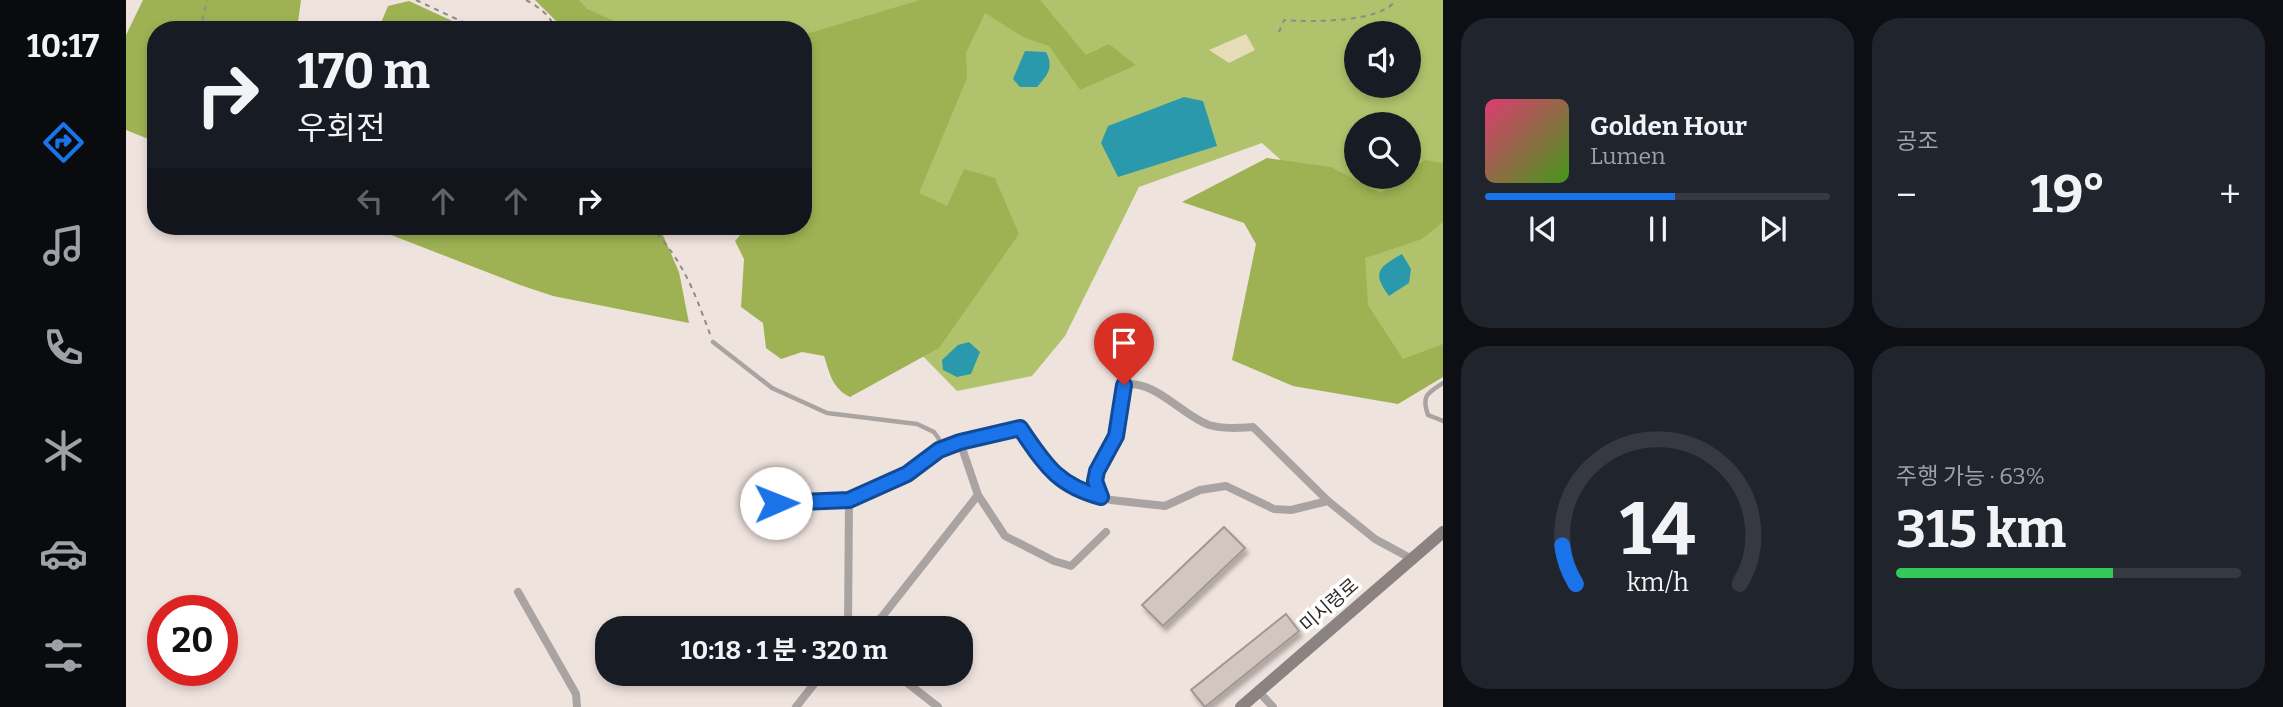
<!DOCTYPE html>
<html lang="ko">
<meta charset="utf-8">
<style>
:root{--surface:#171b24;--page:#20242c;--text:#f1f3f6;--muted:#9ea1a6;--line:#363941;--accent:#1a73e8}
body{margin:0;font-family:Bitter,"Noto Sans KR",serif;background:var(--page);color:var(--text);height:100vh;display:flex;flex-direction:column;font-size:26px;white-space:nowrap}
*{box-sizing:border-box;margin:0}
p{font-size:23px;color:var(--muted)}
.icon{flex:none;width:38px;height:38px;fill:none;stroke:currentColor;stroke-width:2;stroke-linecap:round;stroke-linejoin:round}
.map{position:relative;flex:1;overflow:hidden}
.side{display:flex;flex-direction:column;gap:18px;padding:18px;background:#0d0f14;width:840px}
.side>*{flex:none}
.banner{position:absolute;left:21px;top:21px;width:665px;height:214px;border-radius:28px;box-shadow:0 4px 10px #0003;background:#171b24;color:var(--text);overflow:hidden}
.tools{position:absolute;left:1218px;top:21px;display:grid;gap:14px}
.tools a{display:grid;place-items:center;width:77px;height:77px;border-radius:50%;background:var(--surface);box-shadow:0 4px 10px #0003;font-size:35px}
.speed{position:absolute;left:21px;top:595px;display:flex;gap:14px;font-size:35px;font-weight:700;text-align:center}
.speed>*{display:grid;place-content:center;width:91px;height:91px;border-radius:50%;background:var(--surface);box-shadow:0 4px 10px #0003;line-height:1}
.speed .limit{border:10px solid #d22;background:#fff;color:#111}
.pin{position:absolute;display:grid;place-items:center;width:60px;height:60px;color:#fff;margin:-72px -30px;border-radius:50% 50% 50% 0;rotate:-45deg;box-shadow:0 0 7px #0007}
.pin .icon{rotate:45deg}
.me{position:absolute;width:77px;margin:-38px;rotate:89deg;stroke-linejoin:round;filter:drop-shadow(0 0 5px #0008)}
.turn{display:flex;align-items:center;gap:24px;height:147px;padding:0 35px;font-size:32px}
.turn .icon{width:91px;height:91px;stroke-width:2.5}
.turn b{display:block;font-size:49px;line-height:60px}
.lanes{display:flex;align-items:center;height:66px;padding:0 35px;background:#0003;justify-content:center;gap:35px;direction:ltr}
.lanes .off{opacity:.35}
.big{font-size:52px;font-weight:700;line-height:1.1}
.side .widget{flex:1;display:flex;flex-direction:column;justify-content:center;gap:10px;min-width:0;padding:0 24px;border-radius:28px;background:var(--page)}
.side .dial{align-items:center;gap:0}
.dial svg{height:182px;overflow:visible;fill:none;stroke:var(--line);stroke-width:7;stroke-linecap:round;text-anchor:middle}
.dial text{fill:var(--text);stroke:none}
.song{display:flex;align-items:center;gap:21px}
.cover{width:84px;height:84px;border-radius:10px;background:linear-gradient(135deg,hsl(340 70% 55%),hsl(100 70% 35%))}
.played{height:7px;border-radius:4px;background:linear-gradient(90deg,var(--accent) 55%,var(--line) 55%)}
.keys{display:flex;justify-content:space-around;direction:ltr}
.heat{display:flex;justify-content:space-between;align-items:center;font-size:38px;direction:ltr}
.charge{height:10px;border-radius:5px;background:linear-gradient(90deg,#34c759 63%,var(--line) 0)}
.side .tiles{flex:1;display:grid;gap:18px;grid-template-columns:repeat(2,1fr)}
.trip{position:absolute;left:469px;top:616px;width:378px;height:70px;border-radius:28px;background:var(--surface);box-shadow:0 4px 10px #0003;font-weight:700;line-height:70px;text-align:center}
main{display:flex;flex:1;min-height:0}
.tabs{display:flex;flex-direction:column;width:126px;justify-content:space-around;align-items:center;background:#090b0e;color:var(--muted)}
.tabs .icon{width:49px;height:49px}
.tabs .selected{color:var(--accent)}
.tabs b{font-size:32px;color:var(--text)}
.map>svg:first-child{display:block}
.green{fill:#b0c36c;fill-rule:evenodd}
.forest{fill:#9eb253}
.sand{fill:#e6dcb7}
.water{fill:#2a99ac}
.building{fill:#d2c6c1;stroke:#a29792;stroke-width:2;filter:url(#shadow)}
.lines{fill:none;stroke-linecap:round;stroke-linejoin:round}
.path{stroke:#928986;stroke-width:2;stroke-dasharray:5 5;stroke-linecap:butt}
.service{stroke:#a9a3a2;stroke-width:4.5}
.minor{stroke:#a9a3a2;stroke-width:8}
.secondary{stroke:#8b8382;stroke-width:12}
.route-casing{stroke:#114b97;stroke-width:18}
.route{stroke:#1a73e8;stroke-width:12}
.labels{text-anchor:middle;dominant-baseline:central;stroke-width:7;stroke-linejoin:round;paint-order:stroke}
.street-label{font-size:19px;fill:#302b2a;stroke:#fff}
</style>
<main>
<nav class="tabs">
<b>10:17</b>
<svg class="icon selected" aria-label="directions" viewBox="0 0 24 24"><path d="M12 3l9 9-9 9-9-9zM9 14v-3h6M13 9l2 2-2 2"/></svg>
<svg class="icon" aria-label="music" viewBox="0 0 24 24"><path d="M9 18V5l10-2v13"/><circle cx="6" cy="18" r="3"/><circle cx="16" cy="16" r="3"/></svg>
<svg class="icon" aria-label="phone" viewBox="0 0 24 24"><path d="M5 4h4l2 5-3 2q2 4 5 5l2-3 5 2v4C11 20 4 13 5 4z"/></svg>
<svg class="icon" aria-label="climate" viewBox="0 0 24 24"><path d="M12 3v18M4 7l16 10M4 17L20 7"/></svg>
<svg class="icon" aria-label="car" viewBox="0 0 24 24"><path d="M5 17H2v-5l4-1 3-4h7l3 4 3 1v5h-3M9 17h6M6 11h13"/><circle cx="7" cy="17" r="2"/><circle cx="17" cy="17" r="2"/></svg>
<svg class="icon" aria-label="filters" viewBox="0 0 24 24"><path d="M4 7h16M4 17h16"/><circle cx="9" cy="7" r="2"/><circle cx="15" cy="17" r="2"/></svg>
</nav>
<div class="map">
<svg width="1317" height="707" viewBox="0 0 1317 707">
<defs>
<filter id="shadow"><feDropShadow dx="3" dy="5" stdDeviation="2" flood-color="#0004"/></filter>
</defs>
<rect width="100%" height="100%" fill="#efe3de"/>
<g class="green">
<path d="M442 0H850L677 50V30H487Z"/>
<path d="M851 0H1317V350L1275 366 1168 172 1136 143 1013 187 939 336 906 376 831 391 787 346 767 248ZM1230 33H1283V86H1230ZM1230 124H1283V177H1230Z"/>
</g>
<g class="forest">
<path d="M17 0H175L171 30H30V142L0 130V35Z"/>
<path d="M409 0H453L461 9 509 30H431L432 23Z"/>
<path d="M794 0H914L960 55 983 44 1010 65 954 90 923 46 899 38 859 13 840 53 841 78 793 193 821 206 838 169 869 178 893 234 813 348 724 397C706 388 704 374 698 356L676 352 655 359 640 348 637 323 615 307 618 259 609 241 622 226H677V35Z"/>
<path d="M283 1 346 30H252L262 6Z"/>
<path d="M1141 158 1205 167 1255 193 1277 177H1283V172L1299 160 1317 163V222L1296 239 1239 258 1242 305 1277 359 1317 344V377L1272 404 1167 386 1106 360 1130 244 1118 223 1056 202Z"/>
<path d="M242 226H533L553 272 563 323 427 296 394 285Z"/>
</g>
<path class="sand" d="M1120 34 1129 50 1103 63 1083 50Z"/>
<g class="water">
<path d="M899 51 920 52C928 67 922 75 911 87H894L887 79Z"/>
<path d="M1058 97 1077 101 1091 146 992 177 975 143 982 126Z"/>
<path d="M1276 254 1285 269 1283 283 1263 296C1245 272 1253 267 1276 254Z"/>
<path d="M843 342 854 352 845 374 831 377 817 370 816 360 832 345Z"/>
</g>
<g class="building">
<path d="M1098 527 1119 548 1037 626 1016 605Z"/>
<path d="M1160 614 1173 631 1079 707 1065 690Z"/>
</g>
<g class="lines">
<g class="path">
<path d="M290 0 354 30"/>
<path d="M400 0C413 7 424 15 430 30"/>
<path d="M74 30 81 0"/>
<path d="M1153 32 1158 20C1184 22 1255 23 1270 0"/>
<path d="M524 226C558 262 567 289 584 334"/>
</g>
<g class="service">
<path d="M587 342 646 388 701 413 791 424 808 432 813 439V450"/>
<path d="M1317 383C1302 393 1295 395 1302 415L1317 421"/>
<path d="M650 503 723 500 781 474 813 450 833 442"/>
</g>
<g class="minor">
<path d="M852 495 834 442 894 428 925 472 957 492 985 500 1039 506 1074 490 1100 486 1148 509 1165 510 1202 501 1249 539 1286 559"/>
<path d="M975 497 969 481 971 471 990 436 998 385C1029 379 1055 415 1083 425 1097 429 1112 428 1127 427L1202 501"/>
<path d="M392 592 450 694 451 707"/>
<path d="M722 628 723 500"/>
<path d="M739 628 755 618 852 495 879 536 928 561 945 566 980 532"/>
<path d="M770 674 812 707"/>
<path d="M1133 692 1147 707"/>
<path d="M670 707 696 674"/>
</g>
<path class="secondary" d="M1115 707 1317 532"/>
</g>
<g class="lines">
<g class="route-casing">
<path id="route" d="M650 503 723 500 781 474 813 450 834 442 894 428C919 464 930 485 975 497L969 481 971 471 990 436 998 385"/>
</g>
<use href="#route" class="route"/>
</g>
<g class="labels">
<g class="street-label">
<text transform="translate(1203 605) rotate(-41)">미시령로</text>
</g>
</g>
</svg>
<div class="tools">
<a><svg class="icon" aria-label="sound" viewBox="0 0 24 24"><path d="M4 9h4l5-4v14l-5-4H4zM17 9q2 3 0 6"/></svg></a>
<a><svg class="icon" aria-label="search" viewBox="0 0 24 24"><circle cx="10" cy="10" r="6"/><path d="M15 15l6 6"/></svg></a>
</div>
<div class="speed"><div class="limit">20</div></div>
<div class="pin" style="left:998px;top:385px;background:#d93025"><svg class="icon" aria-label="arrive" viewBox="0 0 24 24"><path d="M6 21V4h12l-3 4 3 4H6"/></svg></div>
<svg class="me" style="left:650px;top:503px" viewBox="-20 -20 40 40"><circle r="19" fill="#fff"/><path d="M0-13L10 11 0 6-10 11z" fill="#1a73e8"/></svg>
<div class="trip">10:18 · 1 분 · 320 m</div>
<div class="banner">
<div class="turn"><svg class="icon" aria-label="right" viewBox="0 0 24 24"><path d="M7 20v-9h11M14 6l5 5-5 5"/></svg><div><b>170 m</b>우회전</div></div>
<div class="lanes"><svg class="icon off" aria-label="left" viewBox="0 0 24 24"><path d="M17 20v-9H6M10 6l-5 5 5 5"/></svg><svg class="icon off" aria-label="ahead" viewBox="0 0 24 24"><path d="M12 20V5M6 11l6-6 6 6"/></svg><svg class="icon off" aria-label="ahead" viewBox="0 0 24 24"><path d="M12 20V5M6 11l6-6 6 6"/></svg><svg class="icon" aria-label="right" viewBox="0 0 24 24"><path d="M7 20v-9h11M14 6l5 5-5 5"/></svg></div>
</div>
</div>
<section class="side">
<div class="tiles">
<div class="widget">
<div class="song"><i class="cover"></i><div><b>Golden Hour</b><p>Lumen</p></div></div>
<div class="played"></div>
<div class="keys"><svg class="icon" aria-label="previous" viewBox="0 0 24 24"><path d="M18 5L8 12l10 7zM5 5v14"/></svg><svg class="icon" aria-label="pause" viewBox="0 0 24 24"><path d="M8 5v14M16 5v14"/></svg><svg class="icon" aria-label="next" viewBox="0 0 24 24"><path d="M6 5l10 7-10 7zM19 5v14"/></svg></div>
</div>
<div class="widget"><p>공조</p>
<div class="heat"><a>−</a><b class="big">19°</b><a>+</a></div>
</div>
<div class="widget dial"><svg viewBox="0 0 100 80">
<path d="M14 69A42 42 0 1 1 86 69"/>
<path d="M14 69A42 42 0 0 1 8 52" stroke="#1a73e8"/>
<text x="50" y="56" font-size="32" font-weight="700">14</text>
<text x="50" y="72" font-size="11">km/h</text>
</svg></div>
<div class="widget"><p>주행 가능 · 63%</p><b class="big">315 km</b><div class="charge"></div></div>
</div>
</section>
</main>
